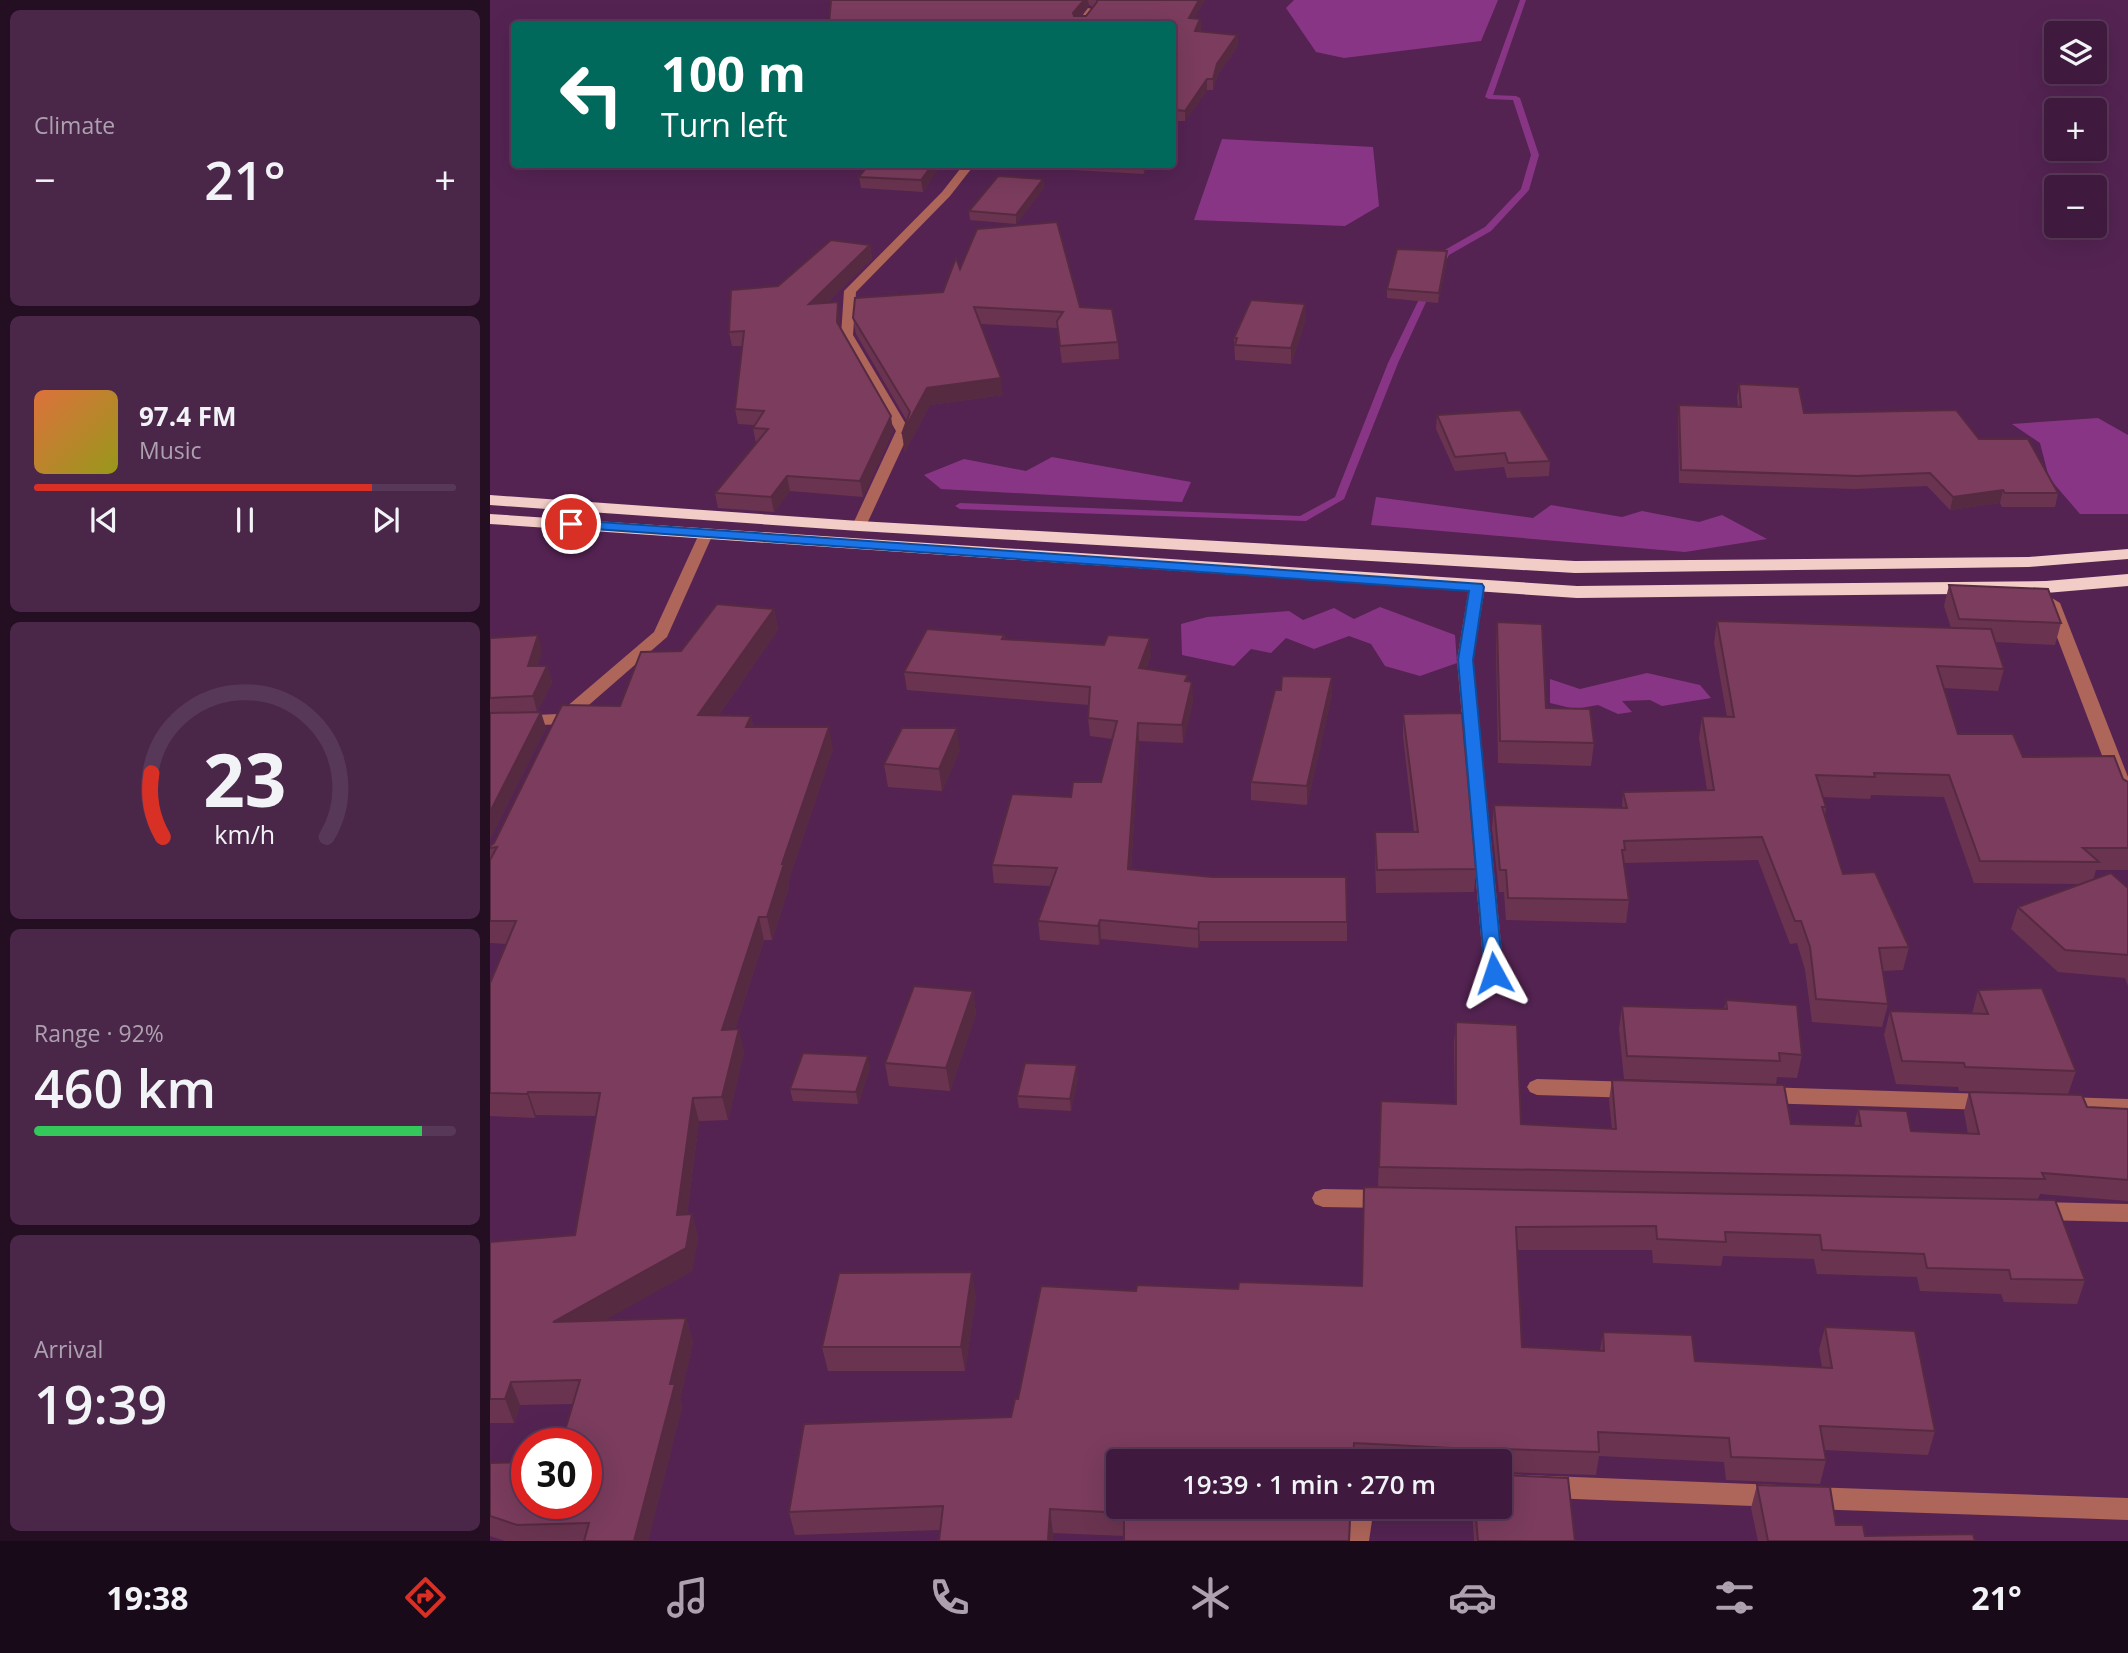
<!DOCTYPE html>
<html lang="en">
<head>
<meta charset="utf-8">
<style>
  :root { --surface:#3f1a3e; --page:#4a2749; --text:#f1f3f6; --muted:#ada1b0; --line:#583858; --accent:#d93025 }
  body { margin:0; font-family:"Open Sans",sans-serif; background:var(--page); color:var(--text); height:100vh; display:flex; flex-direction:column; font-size:26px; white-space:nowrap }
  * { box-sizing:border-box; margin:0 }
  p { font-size:23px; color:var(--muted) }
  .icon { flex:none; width:38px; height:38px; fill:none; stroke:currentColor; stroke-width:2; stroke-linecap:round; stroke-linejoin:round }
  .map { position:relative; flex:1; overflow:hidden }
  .sheet { display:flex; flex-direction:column; gap:10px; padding:10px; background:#230e22; width:490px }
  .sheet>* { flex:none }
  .banner { position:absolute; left:21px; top:21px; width:665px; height:147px; border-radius:7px; box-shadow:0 7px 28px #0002,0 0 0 2px var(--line); background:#00695c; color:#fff; overflow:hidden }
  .tools { position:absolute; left:1554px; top:21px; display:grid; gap:14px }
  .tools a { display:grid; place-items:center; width:63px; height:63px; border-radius:7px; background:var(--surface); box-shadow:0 7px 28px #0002,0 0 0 2px var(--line); font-size:35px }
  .speed { position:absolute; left:21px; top:1428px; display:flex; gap:14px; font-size:35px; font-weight:700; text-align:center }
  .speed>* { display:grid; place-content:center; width:91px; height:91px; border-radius:50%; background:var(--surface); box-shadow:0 7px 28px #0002,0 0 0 2px var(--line); line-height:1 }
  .speed .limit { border:10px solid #d22; background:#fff; color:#111 }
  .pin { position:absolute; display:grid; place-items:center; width:60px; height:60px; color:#fff; margin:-30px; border:4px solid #fff; border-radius:50%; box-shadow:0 2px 7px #0007 }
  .me { position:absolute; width:77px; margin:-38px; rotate:355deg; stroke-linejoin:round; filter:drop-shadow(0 0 5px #0008) }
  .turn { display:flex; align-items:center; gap:24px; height:147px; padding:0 35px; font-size:32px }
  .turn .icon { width:91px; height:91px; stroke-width:2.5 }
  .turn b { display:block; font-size:49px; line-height:60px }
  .big { font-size:52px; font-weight:600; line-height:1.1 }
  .sheet .card { flex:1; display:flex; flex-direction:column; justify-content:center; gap:10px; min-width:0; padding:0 24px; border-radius:10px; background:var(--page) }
  .sheet .dial { align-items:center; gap:0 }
  .dial svg { height:182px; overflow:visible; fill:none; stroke:var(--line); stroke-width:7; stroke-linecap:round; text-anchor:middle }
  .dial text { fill:var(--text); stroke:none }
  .song { display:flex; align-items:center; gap:21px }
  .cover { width:84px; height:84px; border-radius:10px; background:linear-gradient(135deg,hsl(20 70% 55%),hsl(60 70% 35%)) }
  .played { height:7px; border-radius:4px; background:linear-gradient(90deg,var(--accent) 80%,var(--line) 80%) }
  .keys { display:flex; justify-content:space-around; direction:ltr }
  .heat { display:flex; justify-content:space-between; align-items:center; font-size:38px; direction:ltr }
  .charge { height:10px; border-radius:5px; background:linear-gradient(90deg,#34c759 92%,var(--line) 0) }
  .trip { position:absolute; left:616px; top:1449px; width:406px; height:70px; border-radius:7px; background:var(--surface); box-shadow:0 7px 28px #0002,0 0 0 2px var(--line); font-weight:600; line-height:70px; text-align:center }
  .dock { display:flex; height:112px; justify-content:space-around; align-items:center; background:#190a19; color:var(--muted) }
  .dock .icon { width:49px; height:49px }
  .dock .current { color:var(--accent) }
  .dock b { font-size:32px; color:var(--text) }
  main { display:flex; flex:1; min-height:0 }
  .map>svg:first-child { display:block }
</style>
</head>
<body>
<main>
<section class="sheet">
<div class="card"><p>Climate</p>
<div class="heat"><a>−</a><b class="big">21°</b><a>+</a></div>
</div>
<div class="card">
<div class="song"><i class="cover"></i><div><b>97.4 FM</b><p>Music</p></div></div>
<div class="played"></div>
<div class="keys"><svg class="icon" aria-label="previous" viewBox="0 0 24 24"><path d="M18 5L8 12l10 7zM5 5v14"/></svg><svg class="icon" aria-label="pause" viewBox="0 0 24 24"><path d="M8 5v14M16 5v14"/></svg><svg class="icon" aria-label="next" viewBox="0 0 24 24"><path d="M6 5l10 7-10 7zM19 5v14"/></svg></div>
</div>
<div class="card dial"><svg viewBox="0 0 100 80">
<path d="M14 69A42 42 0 1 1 86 69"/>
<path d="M14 69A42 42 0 0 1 9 41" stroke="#d93025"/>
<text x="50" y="56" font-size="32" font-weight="700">23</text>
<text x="50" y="72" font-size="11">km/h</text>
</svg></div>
<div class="card"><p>Range · 92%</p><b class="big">460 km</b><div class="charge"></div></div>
<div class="card"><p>Arrival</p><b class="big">19:39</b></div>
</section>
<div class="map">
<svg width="1638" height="1541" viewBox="0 0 1638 1541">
  <rect width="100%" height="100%" fill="#542352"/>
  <path fill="#893586" d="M804,0H1008L991,41L854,58L826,52L796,8Z
    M732,139L883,147L889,206L855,226L704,220Z
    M1608,418L1638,435V514H1590L1559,478L1550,443L1522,424Z
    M562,457L701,482L692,502L451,489L434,475L474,459L536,471Z
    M886,497L1043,518L1061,505L1132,517L1152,511L1209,522L1232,515L1277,539L1195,552L881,525Z
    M890,607L965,635L967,663L930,676L895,666L881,644L859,636L824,649L796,638L781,653L761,649L744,666L692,655L691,624L717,617L799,611L813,620L844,608L864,619Z
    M1157,673L1210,685L1221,698L1172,706L1160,700L1132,701L1142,712L1128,714L1108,705L1085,709L1060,703V679L1090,689Z"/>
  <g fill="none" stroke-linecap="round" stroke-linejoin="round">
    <path fill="#893586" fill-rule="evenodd" d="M1030,0H1036L1003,95L1026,96L1030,98L1049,155L1039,190L1001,231L959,255L952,268H946L945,266L953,251L995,227L1031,189L1041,155L1023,100L999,99L995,97Z
      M938,286L942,289L908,363L854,499L816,521L470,509L465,506L470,503L810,516L845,497L898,363L934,289Z"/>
    <path fill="#ae655a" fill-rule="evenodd" d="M598,8L606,10L595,24H586Z
      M474,164H485L460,196L366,292L363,335L420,431L376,526L374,529H364L362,526L406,431L351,335L354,291L452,192Z
      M216,530L223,534L177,637L77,724L0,727V717L68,714L164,632L209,534Z
      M987,582L995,587L983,660L1014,973L1011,978H997L994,973L967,660L979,587Z
      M1562,598L1570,603L1638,777V806L1629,800L1554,603Z
      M1047,1079L1145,1082L1152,1085L1155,1090L1152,1095L1145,1098L1047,1095L1040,1092L1037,1087L1040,1082Z
      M1274,1087L1498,1094L1505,1096L1509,1102L1505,1108L1498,1110L1274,1103L1267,1100L1264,1095L1267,1090Z
      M1572,1097L1638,1099V1115L1565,1111L1561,1105L1565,1099Z
      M833,1189L896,1190L904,1193L907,1199L904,1205L896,1208L833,1207L825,1204L822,1198L825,1192Z
      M1547,1202L1638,1204V1222L1547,1220L1539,1217L1536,1211L1539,1205Z
      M1010,1474L1288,1485L1297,1488L1301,1496L1297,1504L1288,1507L1010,1496Z
      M1320,1487L1638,1498V1520L1320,1509L1311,1506L1307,1498L1311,1490Z
      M858,1507H884L879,1541H853Z"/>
    <path fill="#f2cdc7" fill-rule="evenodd" d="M0,495L369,521L1085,561L1539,557L1638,549V559L1539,567L1085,573L369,531L0,505Z
      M0,514L1087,586L1556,581L1638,574V586L1556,593L1087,598L0,524Z"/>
  </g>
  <path fill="#6a3450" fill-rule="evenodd" d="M341,0H715L704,18L710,19L711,28L710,32L747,35L748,46L728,74L723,90H717L695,121H688L682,24ZM599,5L603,7L596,16H590Z
    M379,164H450L446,172L433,192L371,188L369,177Z
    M548,164H660L654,174L548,168Z
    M553,179L554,188L526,224L480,220L479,211Z
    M380,245L382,259L337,303L350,316L349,327L403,431L373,497L300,491L284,512L228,508L225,493L266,443L263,428L264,425L248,424L245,409L252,346H242L239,332L288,286Z
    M957,251V261L948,303L897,298V289Z
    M470,269L590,307L628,342L629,359L572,363L567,328L491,324L513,395L440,405L415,452L412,434L417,421L366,334L363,318L453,292Z
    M816,319L801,364L745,360L744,338Z
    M1249,384L1314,413L1489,439L1568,493L1565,507H1512L1510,503L1460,510L1437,486L1365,489L1189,483L1188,417L1189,405L1248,407L1247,397Z
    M947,415L1060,461L1059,476L1017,478L1014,467L965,471L946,429Z
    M1459,585L1571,623L1565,645L1505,642L1514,669L1508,691L1454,688L1468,734L1533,757L1633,779L1638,782V870H1606L1603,880L1638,888V986L1635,978L1568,972L1521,929L1528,907L1592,884L1484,883L1454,797L1381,795L1380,799L1333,797L1336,807L1335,816L1353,874L1419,947L1413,970L1392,971L1398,1004L1392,1027L1322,1022L1315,970L1307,943L1300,944L1268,860L1134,863L1139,900L1136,923L1016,920L1014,892H1009L1002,828L1004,805L1132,808L1133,792L1217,790L1209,738L1212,716L1237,717L1224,643L1227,621L1461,628L1454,606Z
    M284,609L288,630L228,716H261L263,727L343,749L298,882L299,887L282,940H274L245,1029L254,1052L238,1120L209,1121L197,1215L202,1214L208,1238L202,1271L115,1320L196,1318L203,1342L190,1399L192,1407L158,1541H15L0,1536V1463L96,1503L83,1404L30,1405L24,1423H0V1242L85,1235L106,1116L46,1115L45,1118L0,1116V983L17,944L0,943V846L4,843L130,706L191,651Z
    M1007,622L1056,708L1104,743L1101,766L1008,763L1006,644Z
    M514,635L515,639L661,656L656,669L699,682L703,700L693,743L649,741L641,869L857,922V941H710L708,948L611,939L609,945L550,940L548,921L560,886L504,883L502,865L581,797L611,782L622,739L600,736L598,718L599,705L417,690L414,672Z
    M0,638L52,651L47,666H57L62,682L47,712L56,728L0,839Z
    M842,677V694L817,805L761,800V782L791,690Z
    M913,714L986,869L984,892L886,893L885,855V832H924L913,736Z
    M470,750L452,791L398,787L394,764Z
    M1488,990L1586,1071L1578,1094L1469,1091L1468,1087L1406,1084L1394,1035L1400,1011L1482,1014Z
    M483,991L486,1014L460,1091L399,1086L395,1063Z
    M1236,1000L1312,1055L1307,1078L1287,1077L1286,1084L1134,1079L1129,1029L1132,1006L1234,1009Z
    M966,1022L1031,1124L1122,1129L1119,1100L1122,1080L1301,1124L1364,1126L1368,1109L1421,1131L1478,1134L1474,1112L1479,1092L1597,1107L1638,1109V1201L1550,1194L1548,1199L1595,1280L1587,1304L1514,1302L1511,1294L1430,1291L1427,1277L1327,1274L1324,1259L1233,1256L1231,1266L1163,1263L1162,1250H1027L1032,1347L1110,1351L1113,1332L1205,1361L1332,1367L1329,1350L1335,1327L1445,1431L1438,1455L1334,1450L1336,1460L1330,1484L1236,1480L1234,1462L1109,1456L1106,1475L1010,1472V1461H628V1507H855L854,1518L634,1536L563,1533L450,1530L305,1535L299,1512L521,1417L528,1399L646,1291L748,1289L872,1286L888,1187L891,1101L965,1104L964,1043Z
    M380,1068L368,1104L303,1101L300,1089Z
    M588,1077L581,1111L529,1108L527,1096Z
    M486,1296L475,1371H338L332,1347Z
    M1267,1485L1346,1525L1375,1536L1485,1541H1268L1261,1508Z
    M982,1507H1010L1085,1541H984Z"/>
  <path fill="#562a41" d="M594,0H598L599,5L584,22L583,13Z
    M709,0H715L699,28V18Z
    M710,19L711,28L706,41L705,31Z
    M747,35L748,46L728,74L723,90V79L727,64Z
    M717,79V90L695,121V111Z
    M687,110L688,121L682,129V117Z
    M443,164H450L446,172L433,192L431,180Z
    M653,164H660L654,174Z
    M553,179L554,188L526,224V215Z
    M380,245L382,259L322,318L319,304Z
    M957,251V261L948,303L949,293Z
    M348,302L350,316L349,336L347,322Z
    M815,304L816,319L801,364V348Z
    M511,378L513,395L440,405L415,452L412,434L437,388Z
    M401,416L403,431L373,497L370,481Z
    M297,476L300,491L284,512L281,497Z
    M1513,490L1510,503L1460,510L1463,497Z
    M284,609L288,630L213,737L208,715Z
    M48,635L52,651L43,682L38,666Z
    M660,638L661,656L650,686L649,668Z
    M57,666L62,682L47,712L43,696Z
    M842,677V694L817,805V786Z
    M702,682L703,700L693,743L692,725Z
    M51,712L56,728L0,839V812Z
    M261,716L265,738L256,727Z
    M648,723L649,741L640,887L638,869Z
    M339,727L343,749L298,882L299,887L282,940L277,917L292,864Z
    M467,728L470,750L452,791L449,769Z
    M269,917L274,940L237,1053L232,1030Z
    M610,920L611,939L609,945L608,926Z
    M709,922L710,941L708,948V929Z
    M483,991L486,1014L460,1091L456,1068Z
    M249,1029L254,1052L238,1120L232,1097Z
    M378,1056L380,1068L368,1104L366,1092Z
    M587,1065L588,1077L581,1111L580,1099Z
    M38,1092L46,1115L45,1118L37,1094Z
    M203,1098L209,1121L194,1238L187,1215Z
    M202,1214L208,1238L202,1271L72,1345L63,1322Z
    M482,1272L486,1296L475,1371L471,1347Z
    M196,1318L203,1342L190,1399L192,1407L158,1541H144Z
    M21,1382L30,1405L24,1423L15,1399Z
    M852,1507H855L850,1541L851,1517Z
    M560,1509L563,1533V1541H558Z"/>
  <path fill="#7b3c5d" stroke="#562a41" stroke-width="2" d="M341,0H594L583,13L584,16H596L607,2V0H709L699,18L710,19L705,31L747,35L727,64L723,79H717L695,111L687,110L682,117V24H339Z
    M379,164H443L431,180L369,177Z
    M508,176L553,179L526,215L479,211Z
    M567,222L590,307L622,309L628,342L570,346L567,321L573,312L484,307L511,378L437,388L412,434L420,412L363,318L365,298L453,292L466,258L470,269L487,229Z
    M341,240L380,245L319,304L348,302L347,322L401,416L370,481L297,476L281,497L225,493L278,429L263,428L274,411L245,409L254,331L239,332L241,290L288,286Z
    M907,249L957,251L949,293L897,289Z
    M761,300L815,304L801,348L745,345L747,338H744Z
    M1249,384L1309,387L1314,413L1466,410L1489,439H1538L1568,493H1515L1513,490L1463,497L1440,473L1367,476L1191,470L1189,405L1251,407Z
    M1030,410L1060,461L1018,463L1015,453L965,457L947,415Z
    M1459,585L1558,589L1571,623L1469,619Z
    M227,604L284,609L208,715L261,716L256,727H339L292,864H294L277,917H269L232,1030L249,1029L232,1097L203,1098L187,1215L202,1214L196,1248L63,1322L196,1318L180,1384H185L144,1541H94L99,1523L27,1525L0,1516V1463L37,1462V1503H96V1444H71L90,1380L21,1382L15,1399H0V1242L85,1235L110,1093L38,1092L37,1094L0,1093V983L26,921H0V860L7,847L0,848V846L4,843L72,705L130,706L151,652L191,651Z
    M1227,621L1501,629L1514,669L1447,666L1468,734H1523L1533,757L1624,756L1633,779L1638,782V848H1593L1609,862L1490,861L1459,775L1384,773L1385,777L1326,775L1336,807H1332L1353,874L1385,872L1419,947L1389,948L1398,1004L1326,999L1320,947L1311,921H1305L1272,837L1134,841L1135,850H1132L1139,900L1018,898L1016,870H1010L1004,805L1137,808L1133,792L1224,790L1212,716L1244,717Z
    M1007,622L1052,624L1056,708L1100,709L1104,743L1010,741Z
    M437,629L514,635L512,639L614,645L618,635L660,638L649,668L698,675L695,681L702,682L692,725L648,723L638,869L723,877H856L857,922H709L708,929L610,920L608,926L548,921L567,868L502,865L522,794L581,797L583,782H611L627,721L598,718L600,687L414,672Z
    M48,635L38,666H57L43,696L0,698V638Z
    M792,676L842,677L817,786L761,782L785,690H791Z
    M51,712L0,812V713Z
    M972,713L986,869L887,870L885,832H928L913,714Z
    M412,728H467L449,769L394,764Z
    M1621,873L1638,888V955L1575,950L1528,907Z
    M424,986L483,991L456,1068L395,1063Z
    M1552,988L1586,1071L1475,1067L1474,1063L1412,1061L1400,1011L1498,1014L1488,990Z
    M1236,1000L1307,1005L1312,1055L1289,1053L1290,1061L1137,1056L1132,1006L1237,1009Z
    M966,1022L1027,1025L1031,1124L1126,1129L1122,1080L1294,1085L1301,1124L1371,1126L1368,1109L1417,1111L1421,1131L1489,1134L1479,1092L1592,1095L1597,1107L1638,1109V1180L1552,1173L1555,1179L889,1167L891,1101L966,1104Z
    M313,1053L378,1056L366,1092L300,1089Z
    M535,1063L587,1065L580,1099L527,1096Z
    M874,1187L1565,1200L1595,1280L1521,1279L1519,1270L1437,1268L1434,1254L1332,1250L1330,1235L1235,1232L1236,1242L1167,1239L1166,1226L1026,1227L1032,1347L1114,1351L1113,1332L1202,1335L1205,1361L1342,1368L1335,1327L1425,1331L1445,1431L1330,1426L1336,1460L1241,1457L1239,1438L1108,1432L1109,1452L1010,1449V1469V1461H982L981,1449L864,1443L863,1461H628V1507H852L851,1517L860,1520L859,1541H634V1513L560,1509L558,1541H449L453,1506L299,1512L314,1424L521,1417L525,1399H528L551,1286L646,1291L647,1285L748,1289L749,1282L872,1286Z
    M482,1272L471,1347H332L349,1273Z
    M1010,1473L1012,1475L1078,1478L1085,1541H988L985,1507H1010Z
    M1267,1485L1340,1487L1346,1525H1373L1375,1536L1483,1534L1485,1541H1278Z"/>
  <path fill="#1a73e8" stroke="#114b97" stroke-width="2" d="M81,520L992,584L994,587L983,660L1013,973L1010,977H997L995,973L968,660L979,591L76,527V521Z"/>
</svg>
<div class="tools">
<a><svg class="icon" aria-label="layers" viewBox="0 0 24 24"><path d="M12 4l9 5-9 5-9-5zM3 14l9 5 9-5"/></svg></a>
<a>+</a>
<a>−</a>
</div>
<div class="speed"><div class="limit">30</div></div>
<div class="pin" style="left:81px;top:524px;background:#d93025"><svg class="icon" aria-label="arrive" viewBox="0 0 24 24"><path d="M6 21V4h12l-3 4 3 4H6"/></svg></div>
<svg class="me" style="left:1004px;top:973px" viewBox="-20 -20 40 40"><path d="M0-17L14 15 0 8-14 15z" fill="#1a73e8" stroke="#fff" stroke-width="4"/></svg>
<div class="trip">19:39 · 1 min · 270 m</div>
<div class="banner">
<div class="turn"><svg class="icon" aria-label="left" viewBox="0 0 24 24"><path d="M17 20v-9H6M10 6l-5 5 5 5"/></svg><div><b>100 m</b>Turn left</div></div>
</div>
</div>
</main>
<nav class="dock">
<b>19:38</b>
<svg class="icon current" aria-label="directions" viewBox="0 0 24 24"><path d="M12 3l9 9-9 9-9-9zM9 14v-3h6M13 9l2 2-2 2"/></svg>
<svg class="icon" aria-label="music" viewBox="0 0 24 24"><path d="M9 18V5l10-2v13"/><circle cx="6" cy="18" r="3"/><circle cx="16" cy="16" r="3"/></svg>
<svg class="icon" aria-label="phone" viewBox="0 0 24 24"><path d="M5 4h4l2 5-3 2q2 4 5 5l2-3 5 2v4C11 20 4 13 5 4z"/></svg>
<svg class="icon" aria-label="climate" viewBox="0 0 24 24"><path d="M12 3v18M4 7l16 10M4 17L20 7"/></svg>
<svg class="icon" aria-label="car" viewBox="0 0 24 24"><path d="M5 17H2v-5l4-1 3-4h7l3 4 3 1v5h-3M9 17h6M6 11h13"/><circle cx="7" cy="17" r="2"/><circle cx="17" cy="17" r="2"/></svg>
<svg class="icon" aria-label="filters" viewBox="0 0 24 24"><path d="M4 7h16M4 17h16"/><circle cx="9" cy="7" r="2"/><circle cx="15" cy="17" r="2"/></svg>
<b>21°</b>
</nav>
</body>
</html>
